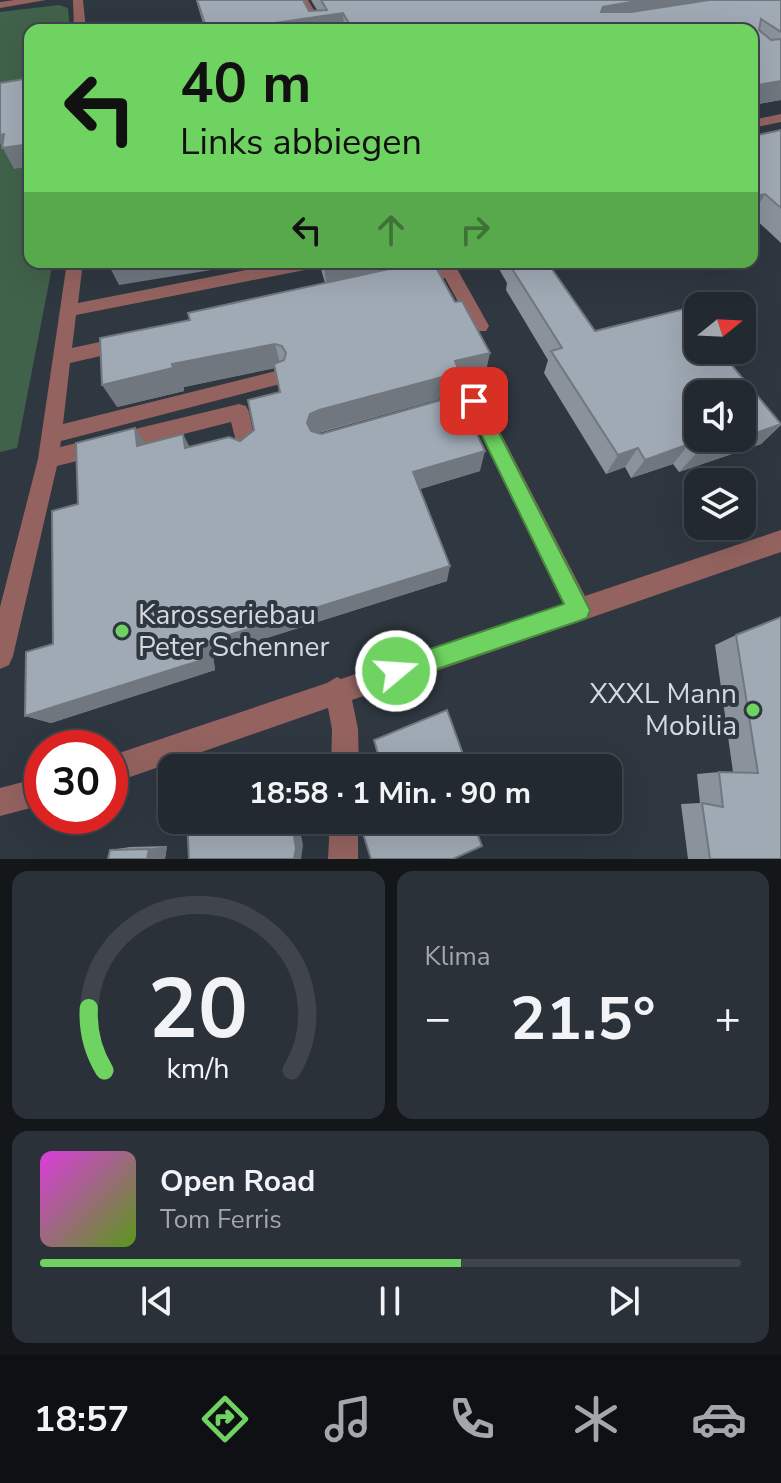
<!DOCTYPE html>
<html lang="de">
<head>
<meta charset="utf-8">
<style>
  :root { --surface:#232930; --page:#2b3138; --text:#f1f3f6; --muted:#a3a6ab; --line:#40454c; --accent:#6ed360 }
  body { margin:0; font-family:"Nunito Sans",sans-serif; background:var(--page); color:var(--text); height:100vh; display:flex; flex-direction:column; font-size:30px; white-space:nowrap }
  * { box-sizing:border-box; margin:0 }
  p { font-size:26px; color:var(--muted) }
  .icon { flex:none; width:44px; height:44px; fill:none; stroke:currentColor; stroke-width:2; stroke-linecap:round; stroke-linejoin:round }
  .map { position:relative; height:859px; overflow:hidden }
  .drawer { display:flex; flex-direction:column; gap:12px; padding:12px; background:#13171a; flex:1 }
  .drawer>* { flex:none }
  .hud { position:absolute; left:24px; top:24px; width:734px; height:244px; border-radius:16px; box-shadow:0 8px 32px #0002,0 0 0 2px var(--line); background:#6ed360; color:#111; overflow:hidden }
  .needle { width:52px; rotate:72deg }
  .fabs { position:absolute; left:684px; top:292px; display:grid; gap:16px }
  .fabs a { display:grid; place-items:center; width:72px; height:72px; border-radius:16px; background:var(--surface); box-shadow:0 8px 32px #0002,0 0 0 2px var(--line); font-size:40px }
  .speed { position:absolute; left:24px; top:730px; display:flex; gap:16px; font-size:40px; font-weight:700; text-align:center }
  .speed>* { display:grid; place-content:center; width:104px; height:104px; border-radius:50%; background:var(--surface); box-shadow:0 8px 32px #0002,0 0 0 2px var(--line); line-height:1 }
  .speed .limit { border:12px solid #d22; background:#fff; color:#111 }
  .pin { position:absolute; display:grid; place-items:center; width:68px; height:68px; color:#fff; margin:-34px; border-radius:16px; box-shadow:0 4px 12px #0006 }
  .me { position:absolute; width:88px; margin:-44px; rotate:72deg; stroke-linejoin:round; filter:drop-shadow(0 0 6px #0008) }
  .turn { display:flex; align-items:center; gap:28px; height:168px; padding:0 24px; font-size:36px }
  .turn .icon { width:104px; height:104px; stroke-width:2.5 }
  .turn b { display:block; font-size:56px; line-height:68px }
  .lanes { display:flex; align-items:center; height:76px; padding:0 24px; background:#0003; justify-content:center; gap:40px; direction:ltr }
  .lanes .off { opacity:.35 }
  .big { font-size:60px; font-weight:700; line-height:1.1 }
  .drawer .card { flex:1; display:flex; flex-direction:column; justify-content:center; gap:12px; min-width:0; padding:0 28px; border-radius:16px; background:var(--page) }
  .drawer .dial { align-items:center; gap:0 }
  .dial svg { height:208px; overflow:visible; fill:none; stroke:var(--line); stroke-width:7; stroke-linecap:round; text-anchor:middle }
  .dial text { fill:var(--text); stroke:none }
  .song { display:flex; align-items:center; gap:24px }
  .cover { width:96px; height:96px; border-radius:12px; background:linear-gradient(135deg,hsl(300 70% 55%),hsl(90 70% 35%)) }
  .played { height:8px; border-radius:4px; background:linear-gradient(90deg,var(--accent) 60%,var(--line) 60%) }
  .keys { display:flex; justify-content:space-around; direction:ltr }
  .heat { display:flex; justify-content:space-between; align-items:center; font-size:44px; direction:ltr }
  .drawer .tiles { flex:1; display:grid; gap:12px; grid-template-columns:1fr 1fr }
  .card:last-child { grid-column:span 2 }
  .trip { position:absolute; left:158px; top:754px; width:464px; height:80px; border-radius:16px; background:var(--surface); box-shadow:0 8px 32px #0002,0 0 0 2px var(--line); font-weight:700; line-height:80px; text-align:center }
  .tabs { display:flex; height:128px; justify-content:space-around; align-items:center; background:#0e1013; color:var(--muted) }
  .tabs .icon { width:56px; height:56px }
  .tabs .current { color:var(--accent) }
  .tabs b { font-size:36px; color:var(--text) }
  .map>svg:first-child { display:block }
</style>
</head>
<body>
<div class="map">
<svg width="781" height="859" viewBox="0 0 781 859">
  <rect width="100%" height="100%" fill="#2f3740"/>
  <path fill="#41624a" d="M59,5L68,8L70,30H30V262H53L17,448L0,452V12Z"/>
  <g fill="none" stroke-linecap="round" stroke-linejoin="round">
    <path fill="#946360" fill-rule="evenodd" d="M15,0H46L0,8V2Z
      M73,0H83L86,30H74Z
      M298,0H308L326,30H314Z
      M781,114V122L752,128V120Z
      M67,262H83L78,303L286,262H323L315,268L76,315L72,348L127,336L136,343L127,350L70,363L63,424L280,370L287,372L289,377L287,382L280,384L61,441L60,447L239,404L246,406L249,412L257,450L254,456L247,459L240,456L231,422L57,466L13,656L9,665L0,669V607L38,459Z
      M450,265L456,267L489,326L486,331H474L445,278L412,285L404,279L406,275Z
      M474,393L481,395L585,596L781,530V552L352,700L358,729L359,768H331L332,729L328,708L110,784V756L327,683L337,677L341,679L563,604L469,410L437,420L430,418L427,412L430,406Z
      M42,777V805L0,816V788Z
      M330,820H358V859H328Z"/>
  </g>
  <path fill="#8a929c" d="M196,0H303L309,11L317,10L311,0H781V100L752,105V30H205Z
    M781,130V243L752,216L758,135Z
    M319,262H443V264L435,265L485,376L457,383L456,394L447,397L319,433L480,471L420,489L447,581L213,655L215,670L51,723L25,716L53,644L78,504L145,444L190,447L240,441L254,430L280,392L274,368L184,387V391L117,407L190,320L325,283Z
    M495,262H547L595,331L781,425L761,444L679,472L673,464L631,478L625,467L606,474L544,373L548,360L506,290L507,283Z
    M736,635L781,859H688L681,804L700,803L697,774L719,772H733L715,645Z
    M167,846L165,859H108L110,850L130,847Z"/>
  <path fill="#70777f" d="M642,0H751L597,27L603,7Z
    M343,13L344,30H227Z
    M781,81V100L752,105V86Z
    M4,134L30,144V166L14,169L0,143V135Z
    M765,194L752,216V197Z
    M107,262H260L119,285Z
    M341,262H443V264L327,289L324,266Z
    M275,344L281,367L184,387V391L117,407L102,385L172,364Z
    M490,353L485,376L457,383L456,394L447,397L323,431L314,436L307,423L310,414L319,410L455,361Z
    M781,424L761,444L679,472L696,454Z
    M135,428L149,449L137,446Z
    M183,434L194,455L185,448Z
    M689,444L673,464L631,478L645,460Z
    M638,448L625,467L606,474L618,455Z
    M485,451L480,471L411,492L413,472Z
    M450,566L447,581L213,655L215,670L51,723L25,716L200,644Z
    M281,762L288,765L289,768H282Z
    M291,820H298L303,845L301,859H294Z
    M167,846L165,859H147L149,849Z"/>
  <path fill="#a0aab5" stroke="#70777f" stroke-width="2" d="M197,0H303L309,11L327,10L321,0H642L603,7L601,12H631L709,0H781V32L761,19L759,30L771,40L781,39V81L752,86V30H353L343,13L227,30H207Z
    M30,78V144L2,148L4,134L0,135V83Z
    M752,129L758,135L781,130V208L765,194L752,197Z
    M323,262H341L324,266Z
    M421,262H433L455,302L462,301L490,353L455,361L459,371L450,375L319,410L310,414L307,423L311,431L321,434L459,395L485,451L413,472L450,566L200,644L202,660L25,716L26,652L53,644L52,511L78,504L76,443L135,428L137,446L183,434L185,448L229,437L240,441L254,430L248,400L280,392L274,364L284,360L286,353L282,346L275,344L172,364L173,368L102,385L100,338L190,320L188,313Z
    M514,262H547L595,331L684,309L698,325V350H719L781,424L742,438V394H698V438H741L696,454L689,444L645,460L638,448L618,455L551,351L562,348L511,267L517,266Z
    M781,617V859H710L702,803L723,807L719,772L758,773L736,635Z
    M447,710L468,768H382L374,740Z
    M281,762L282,768H264Z
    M187,820H291L296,848L294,859H189Z
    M384,820H472L482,846L453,859H371L362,830Z
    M149,849L147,859H108L110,850Z"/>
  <path fill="#6ed360" stroke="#48893e" stroke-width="2" d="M474,394L480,396L590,610L587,618L579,621L396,683L388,679L385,671L388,663L564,604L465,401Z"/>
  <g fill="#6ed360" stroke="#2f3740" stroke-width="3">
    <circle cx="122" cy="631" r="8"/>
    <circle cx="753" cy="710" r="8"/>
  </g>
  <g text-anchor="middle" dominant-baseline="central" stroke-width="8" stroke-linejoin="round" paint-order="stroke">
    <g font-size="28" fill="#d4d9df" stroke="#2f3740" text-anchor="start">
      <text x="138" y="615">Karosseriebau<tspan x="138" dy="32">Peter Schenner</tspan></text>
      <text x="737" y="694" text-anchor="end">XXXL Mann<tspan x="737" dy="32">Mobilia</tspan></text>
    </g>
  </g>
</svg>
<div class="fabs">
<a><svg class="needle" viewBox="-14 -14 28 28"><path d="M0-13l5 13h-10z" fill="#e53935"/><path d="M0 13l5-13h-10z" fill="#a3a6ab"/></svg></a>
<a><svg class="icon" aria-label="sound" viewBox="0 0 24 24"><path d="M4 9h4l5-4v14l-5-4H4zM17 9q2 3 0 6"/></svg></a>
<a><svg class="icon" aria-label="layers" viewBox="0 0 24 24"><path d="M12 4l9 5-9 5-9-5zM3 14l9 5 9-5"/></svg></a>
</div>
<div class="speed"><div class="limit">30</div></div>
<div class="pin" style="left:474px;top:401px;background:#d93025"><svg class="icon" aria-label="arrive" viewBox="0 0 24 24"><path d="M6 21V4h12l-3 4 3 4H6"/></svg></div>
<svg class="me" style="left:396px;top:671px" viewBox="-20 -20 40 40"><circle r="17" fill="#6ed360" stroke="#fff" stroke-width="3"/><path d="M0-11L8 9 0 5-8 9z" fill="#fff"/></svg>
<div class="trip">18:58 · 1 Min. · 90 m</div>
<div class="hud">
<div class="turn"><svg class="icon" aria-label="left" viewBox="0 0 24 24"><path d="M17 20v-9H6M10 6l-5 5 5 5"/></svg><div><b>40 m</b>Links abbiegen</div></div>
<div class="lanes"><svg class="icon" aria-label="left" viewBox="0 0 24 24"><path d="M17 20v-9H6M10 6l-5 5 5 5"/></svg><svg class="icon off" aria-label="ahead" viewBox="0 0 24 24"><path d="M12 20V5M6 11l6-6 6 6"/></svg><svg class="icon off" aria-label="right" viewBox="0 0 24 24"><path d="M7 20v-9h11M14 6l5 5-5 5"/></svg></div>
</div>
</div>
<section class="drawer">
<div class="tiles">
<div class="card dial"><svg viewBox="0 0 100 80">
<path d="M14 69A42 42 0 1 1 86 69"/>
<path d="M14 69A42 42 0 0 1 8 45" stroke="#6ed360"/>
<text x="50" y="56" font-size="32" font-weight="700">20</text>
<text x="50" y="72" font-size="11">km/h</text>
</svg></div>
<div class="card"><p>Klima</p>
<div class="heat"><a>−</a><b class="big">21.5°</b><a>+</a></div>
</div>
<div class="card">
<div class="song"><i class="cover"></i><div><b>Open Road</b><p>Tom Ferris</p></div></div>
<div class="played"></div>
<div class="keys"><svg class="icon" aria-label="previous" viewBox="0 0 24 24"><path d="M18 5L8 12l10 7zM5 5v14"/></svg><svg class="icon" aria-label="pause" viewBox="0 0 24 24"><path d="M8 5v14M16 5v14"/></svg><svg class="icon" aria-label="next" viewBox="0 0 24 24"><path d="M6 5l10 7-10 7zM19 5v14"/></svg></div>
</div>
</div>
</section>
<nav class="tabs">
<b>18:57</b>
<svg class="icon current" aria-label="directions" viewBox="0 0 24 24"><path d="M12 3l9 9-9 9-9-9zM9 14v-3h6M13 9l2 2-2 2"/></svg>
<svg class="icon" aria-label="music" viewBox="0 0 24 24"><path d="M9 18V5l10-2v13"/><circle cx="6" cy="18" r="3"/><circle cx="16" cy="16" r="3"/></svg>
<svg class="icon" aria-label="phone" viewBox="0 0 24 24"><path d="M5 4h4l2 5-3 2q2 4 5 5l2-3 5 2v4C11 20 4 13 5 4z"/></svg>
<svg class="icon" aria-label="climate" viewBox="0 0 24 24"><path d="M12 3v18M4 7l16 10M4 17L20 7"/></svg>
<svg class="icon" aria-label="car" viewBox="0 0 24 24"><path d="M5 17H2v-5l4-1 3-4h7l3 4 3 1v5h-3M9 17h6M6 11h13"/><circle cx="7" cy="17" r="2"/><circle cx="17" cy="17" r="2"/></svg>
</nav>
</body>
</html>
